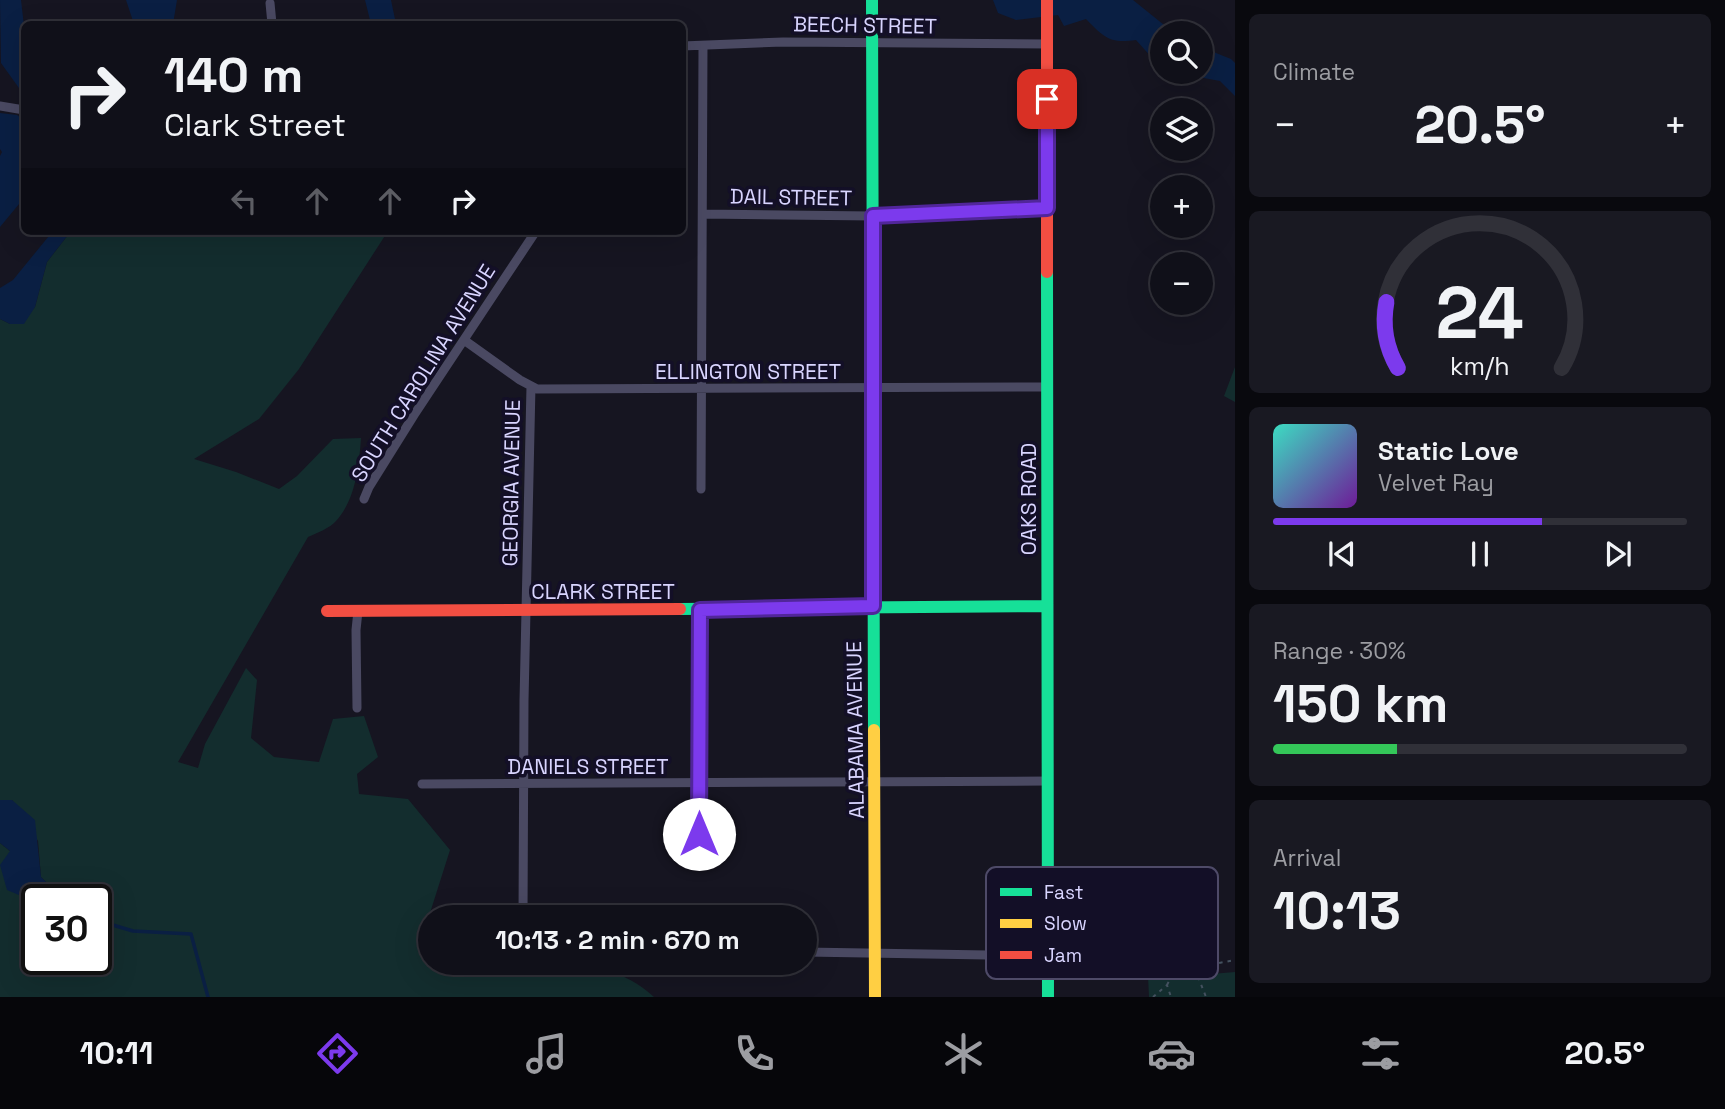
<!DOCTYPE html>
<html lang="en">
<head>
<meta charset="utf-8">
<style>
  :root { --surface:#101019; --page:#191922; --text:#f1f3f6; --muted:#9c9da2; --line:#303038; --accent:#7c3aed }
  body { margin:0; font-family:"Space Grotesk",sans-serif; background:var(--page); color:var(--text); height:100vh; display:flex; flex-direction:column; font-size:26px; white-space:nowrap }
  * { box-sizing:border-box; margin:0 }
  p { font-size:23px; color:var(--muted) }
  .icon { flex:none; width:38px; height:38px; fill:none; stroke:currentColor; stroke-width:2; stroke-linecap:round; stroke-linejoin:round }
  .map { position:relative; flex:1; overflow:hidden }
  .panel { display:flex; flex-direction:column; gap:14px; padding:14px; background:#09090e; width:490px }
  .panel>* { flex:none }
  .guide { position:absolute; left:21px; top:21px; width:665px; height:214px; border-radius:10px; box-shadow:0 7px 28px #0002,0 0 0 2px var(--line); background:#101019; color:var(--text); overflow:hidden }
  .tools { position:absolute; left:1150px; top:21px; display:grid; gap:14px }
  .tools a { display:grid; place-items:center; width:63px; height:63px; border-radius:50%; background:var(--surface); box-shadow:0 7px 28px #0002,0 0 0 2px var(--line); font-size:35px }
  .speed { position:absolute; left:21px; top:884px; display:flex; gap:14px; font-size:35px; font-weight:700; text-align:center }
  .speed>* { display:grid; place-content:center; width:91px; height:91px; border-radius:50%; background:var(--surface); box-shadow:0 7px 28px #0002,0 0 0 2px var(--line); line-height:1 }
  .speed .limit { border:4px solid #111; border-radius:10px; background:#fff; color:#111 }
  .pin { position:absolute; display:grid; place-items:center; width:60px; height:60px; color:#fff; margin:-30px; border-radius:14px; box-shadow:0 4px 10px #0006 }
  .me { position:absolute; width:77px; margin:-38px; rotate:0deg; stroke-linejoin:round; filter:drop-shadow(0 0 5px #0008) }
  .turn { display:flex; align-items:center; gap:24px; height:147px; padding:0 28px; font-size:32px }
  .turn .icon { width:91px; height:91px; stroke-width:2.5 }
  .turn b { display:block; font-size:49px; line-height:60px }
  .lanes { display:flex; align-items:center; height:66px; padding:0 28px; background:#0003; justify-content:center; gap:35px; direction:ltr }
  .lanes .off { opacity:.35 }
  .big { font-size:52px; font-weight:700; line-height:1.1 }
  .panel .card { flex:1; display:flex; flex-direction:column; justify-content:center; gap:10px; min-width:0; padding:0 24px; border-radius:10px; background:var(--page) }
  .panel .dial { align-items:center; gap:0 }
  .dial svg { height:182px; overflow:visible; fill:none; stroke:var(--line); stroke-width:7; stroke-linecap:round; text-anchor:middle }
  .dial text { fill:var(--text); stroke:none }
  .song { display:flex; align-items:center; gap:21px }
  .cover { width:84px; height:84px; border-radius:10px; background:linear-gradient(135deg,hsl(170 70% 55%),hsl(280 70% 35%)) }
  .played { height:7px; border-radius:4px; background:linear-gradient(90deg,var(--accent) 65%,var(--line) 65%) }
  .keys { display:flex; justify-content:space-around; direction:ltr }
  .heat { display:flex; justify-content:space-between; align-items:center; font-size:38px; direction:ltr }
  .charge { height:10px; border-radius:5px; background:linear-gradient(90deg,#34c759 30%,var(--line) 0) }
  .trip { position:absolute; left:418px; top:905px; width:399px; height:70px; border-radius:35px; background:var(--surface); box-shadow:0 7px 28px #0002,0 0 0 2px var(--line); font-weight:700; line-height:70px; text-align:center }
  .dock { display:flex; height:112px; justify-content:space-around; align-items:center; background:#06060a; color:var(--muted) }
  .dock .icon { width:49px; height:49px }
  .dock .active { color:var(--accent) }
  .dock b { font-size:32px; color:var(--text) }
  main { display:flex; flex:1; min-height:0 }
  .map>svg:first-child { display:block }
</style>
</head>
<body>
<main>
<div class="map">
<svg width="1235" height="997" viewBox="0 0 1235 997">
  <rect width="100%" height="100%" fill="#161521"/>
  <path fill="#132d2e" d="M71,231H388L299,369L259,419L194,459L236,472L279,489L297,476L333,439L361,438C359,465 356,499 336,521C330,528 317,533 308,537L178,762L198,768L205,744L246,668L257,680L251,738L274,757L319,762L333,719L364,716L378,757L357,774L359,794L408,799L450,850L423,935L430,949V962L438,963L442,969L469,963L521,962C531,966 539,964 549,964C588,967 624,968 654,997H0V843L10,851L24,910L37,915V959H96V900L63,899L41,877L38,841L12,800H0V319L10,324L35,307L47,262Z
    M1235,367V402L1224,396Z
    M1167,971L1211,974L1235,972V997H1149L1148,976Z"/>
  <path fill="#0a1f43" d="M0,0H21L24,26V95L1,63Z
    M126,0H177L173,24H134Z
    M365,0H391L396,24H371Z
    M993,0H1133L1174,33H1162V69L1136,40C1109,44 1104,37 1086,19L1064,26L1058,15L1016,20L998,13Z
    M1201,47L1231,59L1235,63V96L1220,81L1171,72H1200Z
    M0,113L17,115L24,120V198L0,227V156L2,152L0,149Z
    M53,231H71L47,262L35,307L24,324H10L0,319V288L13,280Z
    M0,800H12L35,820L41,877L63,899L37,900V915L24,910L19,895L7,890L0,865L10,851L0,843Z"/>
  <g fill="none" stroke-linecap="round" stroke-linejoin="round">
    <path stroke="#0a1f43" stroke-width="3.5" d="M96,920L133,931L191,934L208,997"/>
    <path stroke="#44515f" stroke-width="2" stroke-dasharray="3.5 5" stroke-linecap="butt" d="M1195,969L1206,997
      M1167,985L1170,979L1182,970L1235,960
      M1153,997L1167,985L1171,997"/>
    <path stroke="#4a4962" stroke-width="9" d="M270,3L272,24
      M682,46L783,42L1047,44
      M0,106L24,110
      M703,214L873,216L1047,208
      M464,340L520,380L537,389L1047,387
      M701,489L703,46
      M364,499L369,487L414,415L536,231
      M357,708L356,630L358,611
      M422,784L1048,781
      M699,859L700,610
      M523,917L524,701L531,386
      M805,952L1048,956"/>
    <path stroke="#16e098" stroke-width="12" d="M872,0L874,730
      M1047,272L1048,997
      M680,609L1047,606"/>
    <path stroke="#ffcf43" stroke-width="12" d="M874,730L875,997"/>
    <path stroke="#f24e42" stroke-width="12" d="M1047,0V272
      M327,611L680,609"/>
  </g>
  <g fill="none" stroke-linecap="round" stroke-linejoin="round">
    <g stroke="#51269a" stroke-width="18">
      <path id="route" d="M699,834L700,610L873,606V216L1047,208V99"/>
    </g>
    <use href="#route" stroke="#7c3aed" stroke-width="12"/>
  </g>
  <g text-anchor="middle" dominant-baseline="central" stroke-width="7" stroke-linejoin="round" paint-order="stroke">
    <g font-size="21" fill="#d9d5ff" stroke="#130f27">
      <text transform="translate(865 25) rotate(1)">BEECH STREET</text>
      <text transform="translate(791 197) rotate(1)">DAIL STREET</text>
      <text x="748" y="371">ELLINGTON STREET</text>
      <text transform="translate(423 373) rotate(-58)">SOUTH CAROLINA AVENUE</text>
      <text transform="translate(511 483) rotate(-89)">GEORGIA AVENUE</text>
      <text transform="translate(1028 499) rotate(-90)">OAKS ROAD</text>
      <text x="603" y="591">CLARK STREET</text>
      <text transform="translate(855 730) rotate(-91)">ALABAMA AVENUE</text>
      <text x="588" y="766">DANIELS STREET</text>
    </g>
  </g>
  <rect x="986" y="867" width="232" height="112" rx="10" fill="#130f27" stroke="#4e4a68" stroke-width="2"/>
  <rect x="1000" y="888" width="32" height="8" fill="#16e098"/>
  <rect x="1000" y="919" width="32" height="9" fill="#ffcf43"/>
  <rect x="1000" y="951" width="32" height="8" fill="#f24e42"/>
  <g font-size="19" fill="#d9d5ff">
    <text x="1044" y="899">Fast</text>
    <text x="1044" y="930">Slow</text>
    <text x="1044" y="962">Jam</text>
  </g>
</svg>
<div class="tools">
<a><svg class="icon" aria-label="search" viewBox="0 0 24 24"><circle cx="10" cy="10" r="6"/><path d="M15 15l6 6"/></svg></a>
<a><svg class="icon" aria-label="layers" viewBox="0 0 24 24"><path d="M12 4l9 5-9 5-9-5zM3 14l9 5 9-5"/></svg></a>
<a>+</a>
<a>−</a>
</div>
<div class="speed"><div class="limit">30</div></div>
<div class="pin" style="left:1047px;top:99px;background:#d93025"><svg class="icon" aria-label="arrive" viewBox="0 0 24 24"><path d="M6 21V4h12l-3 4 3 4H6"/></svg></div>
<svg class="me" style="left:699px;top:834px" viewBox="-20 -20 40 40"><circle r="19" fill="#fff"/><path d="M0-13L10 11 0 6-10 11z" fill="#7c3aed"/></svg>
<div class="trip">10:13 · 2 min · 670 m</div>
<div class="guide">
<div class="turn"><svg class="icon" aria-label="right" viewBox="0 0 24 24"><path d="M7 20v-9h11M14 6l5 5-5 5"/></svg><div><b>140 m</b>Clark Street</div></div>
<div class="lanes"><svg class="icon off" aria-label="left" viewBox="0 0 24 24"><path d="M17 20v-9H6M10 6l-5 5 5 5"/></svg><svg class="icon off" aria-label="ahead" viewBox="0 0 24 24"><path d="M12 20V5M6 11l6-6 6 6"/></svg><svg class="icon off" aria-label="ahead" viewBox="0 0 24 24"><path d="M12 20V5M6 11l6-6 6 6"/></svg><svg class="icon" aria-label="right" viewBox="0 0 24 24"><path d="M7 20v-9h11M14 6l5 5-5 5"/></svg></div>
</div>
</div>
<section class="panel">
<div class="card"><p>Climate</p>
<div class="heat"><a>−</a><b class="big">20.5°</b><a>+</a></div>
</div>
<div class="card dial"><svg viewBox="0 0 100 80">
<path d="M14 69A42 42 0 1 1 86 69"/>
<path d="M14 69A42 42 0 0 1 9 40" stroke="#7c3aed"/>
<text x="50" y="56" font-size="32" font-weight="700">24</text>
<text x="50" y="72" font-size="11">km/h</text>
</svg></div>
<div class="card">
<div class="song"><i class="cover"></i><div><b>Static Love</b><p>Velvet Ray</p></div></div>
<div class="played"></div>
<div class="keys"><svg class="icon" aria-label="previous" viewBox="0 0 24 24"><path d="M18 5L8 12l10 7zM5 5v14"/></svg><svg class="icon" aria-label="pause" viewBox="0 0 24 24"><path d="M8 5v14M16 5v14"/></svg><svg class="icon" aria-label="next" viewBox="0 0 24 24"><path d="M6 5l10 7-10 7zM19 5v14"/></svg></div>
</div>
<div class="card"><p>Range · 30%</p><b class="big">150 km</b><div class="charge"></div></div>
<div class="card"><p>Arrival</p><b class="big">10:13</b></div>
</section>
</main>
<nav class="dock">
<b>10:11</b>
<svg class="icon active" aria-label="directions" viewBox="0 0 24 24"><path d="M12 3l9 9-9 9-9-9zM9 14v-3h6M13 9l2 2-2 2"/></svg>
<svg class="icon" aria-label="music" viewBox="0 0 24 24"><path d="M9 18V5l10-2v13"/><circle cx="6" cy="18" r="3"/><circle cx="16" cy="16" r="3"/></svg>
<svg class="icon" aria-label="phone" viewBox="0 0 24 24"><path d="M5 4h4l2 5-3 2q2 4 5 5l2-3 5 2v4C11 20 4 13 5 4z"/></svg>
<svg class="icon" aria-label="climate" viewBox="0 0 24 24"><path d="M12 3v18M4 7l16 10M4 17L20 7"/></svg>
<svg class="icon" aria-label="car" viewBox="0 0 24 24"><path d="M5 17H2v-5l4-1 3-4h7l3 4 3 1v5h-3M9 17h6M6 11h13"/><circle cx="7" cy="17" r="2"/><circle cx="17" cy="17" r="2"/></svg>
<svg class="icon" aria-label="filters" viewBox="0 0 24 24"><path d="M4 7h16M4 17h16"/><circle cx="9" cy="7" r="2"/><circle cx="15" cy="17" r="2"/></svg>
<b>20.5°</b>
</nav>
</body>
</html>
